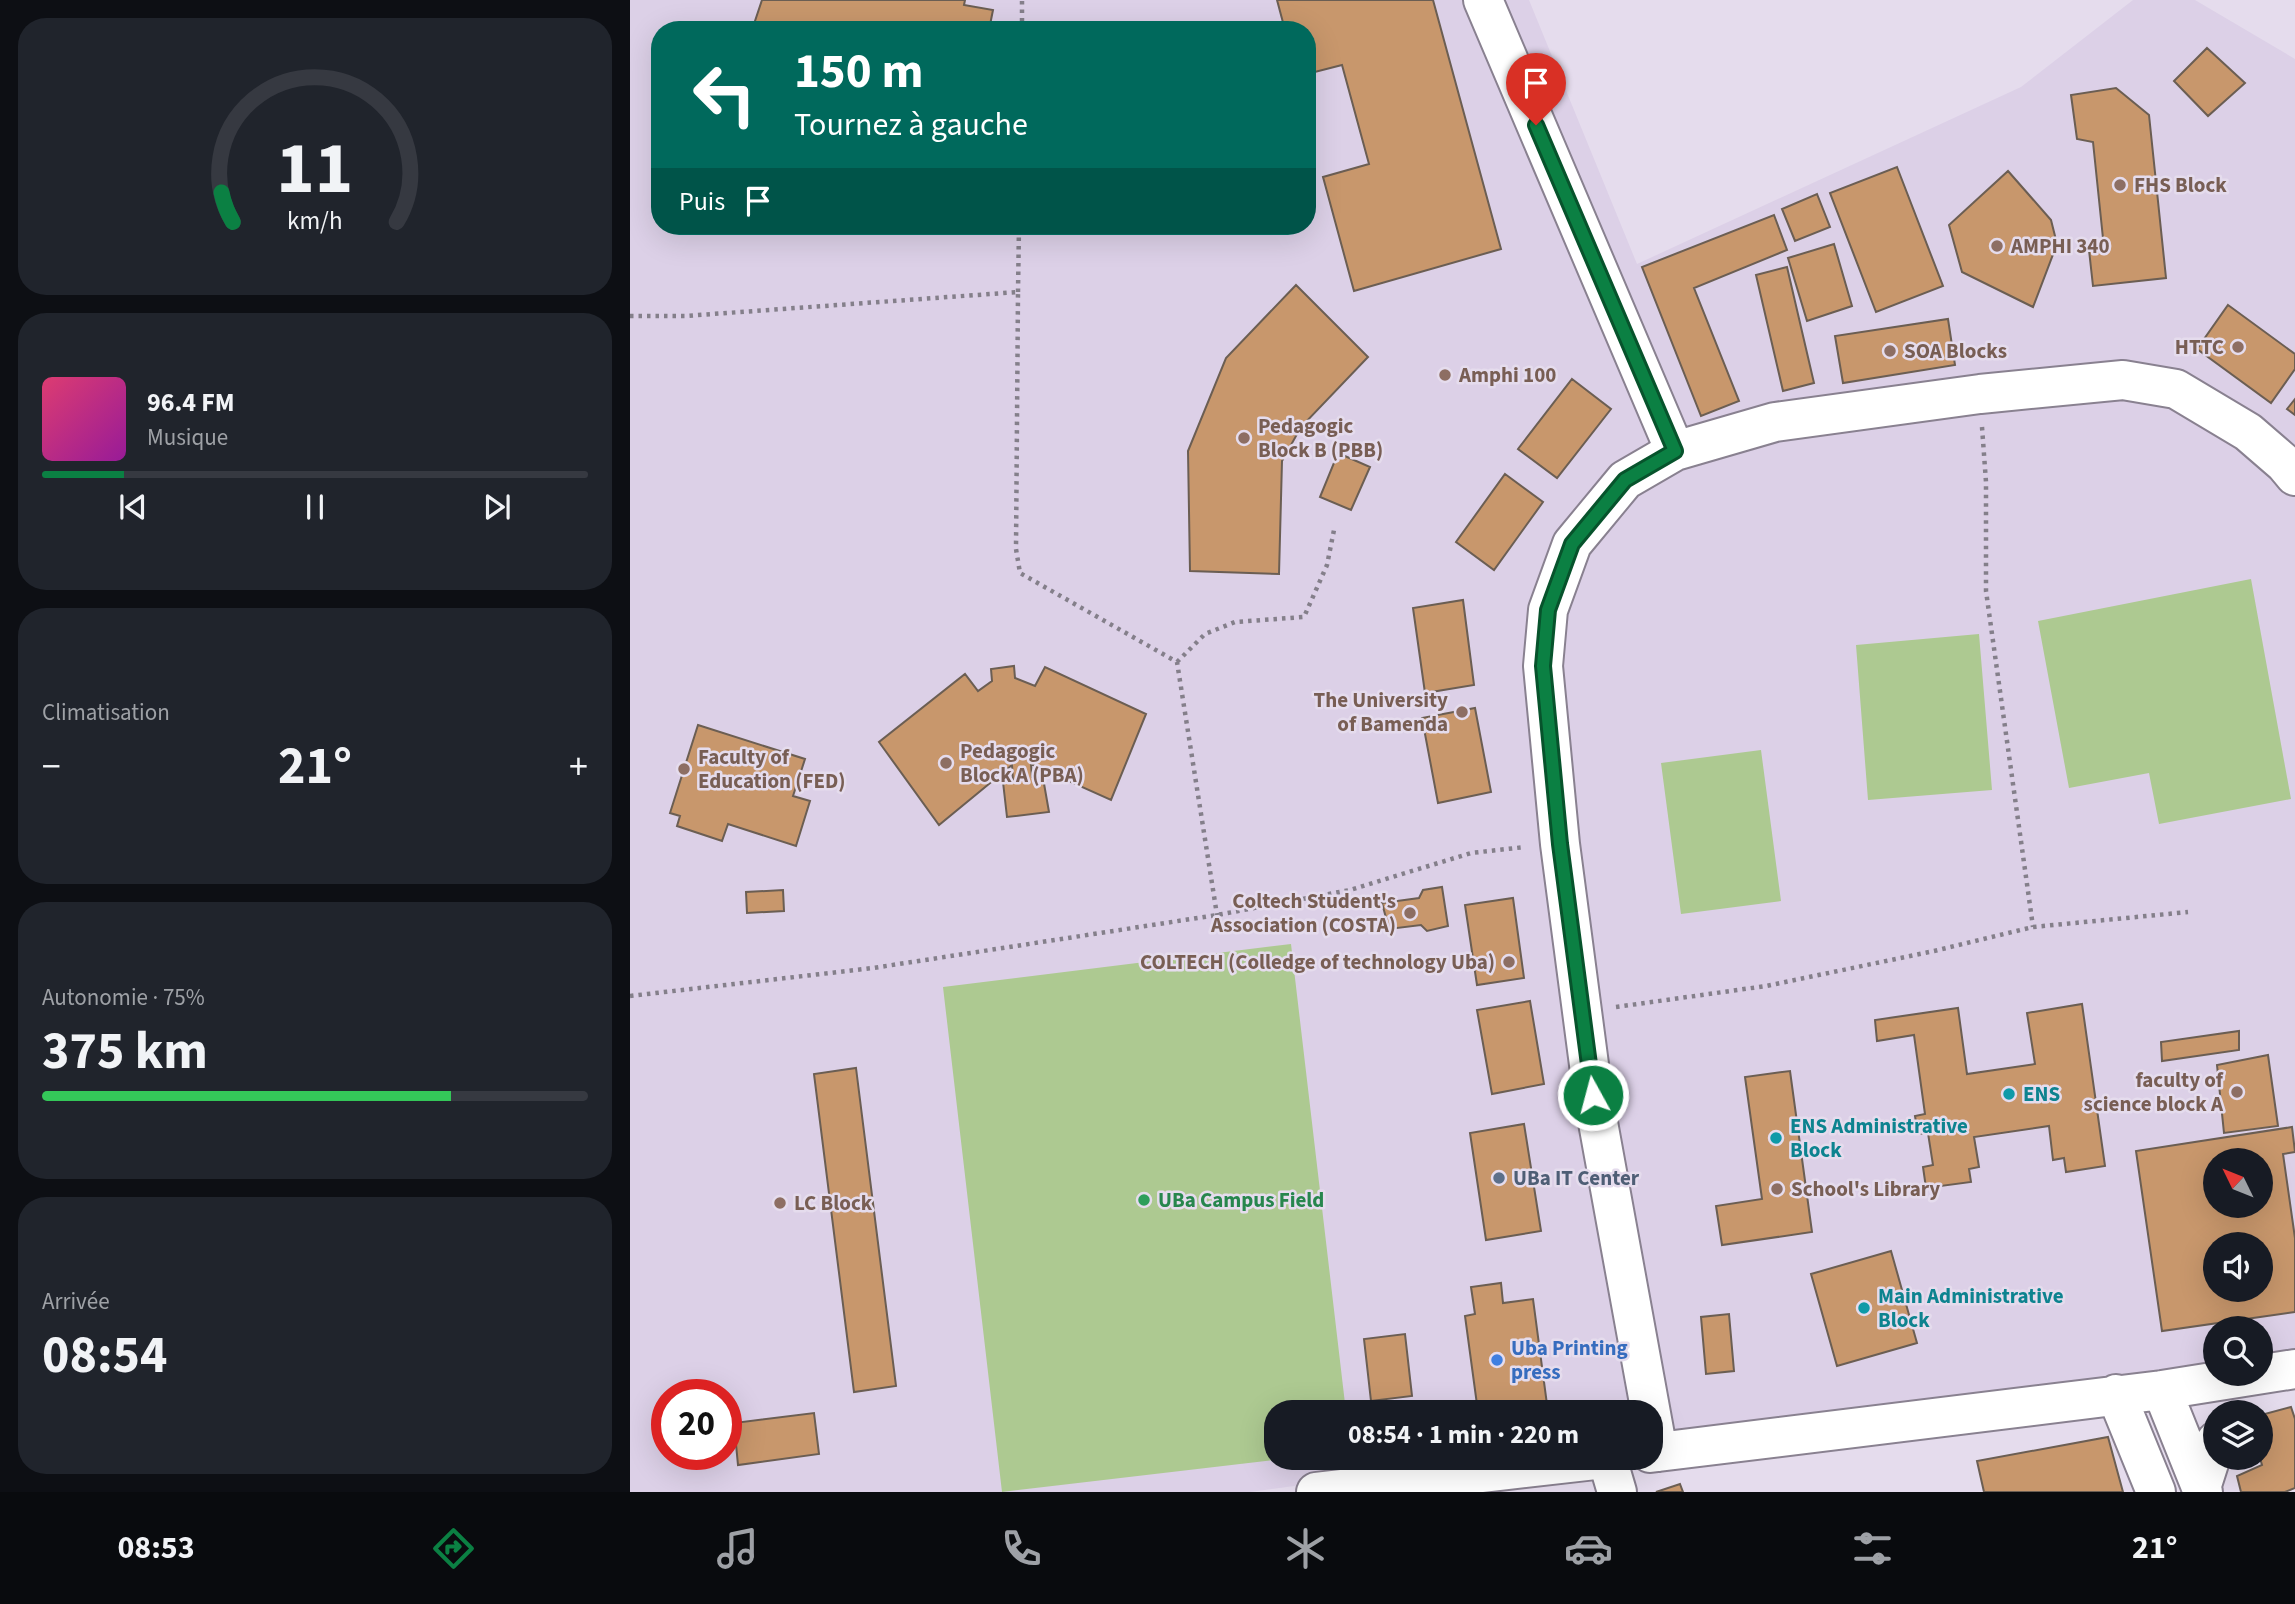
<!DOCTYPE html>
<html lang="fr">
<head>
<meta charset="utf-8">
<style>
  :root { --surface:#171b24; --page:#20242c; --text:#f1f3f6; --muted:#9ea1a6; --line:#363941; --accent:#0b8043 }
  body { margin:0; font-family:"Source Sans 3",sans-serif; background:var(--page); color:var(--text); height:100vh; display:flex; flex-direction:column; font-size:26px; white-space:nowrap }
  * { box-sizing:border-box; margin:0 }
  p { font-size:23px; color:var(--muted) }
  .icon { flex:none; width:38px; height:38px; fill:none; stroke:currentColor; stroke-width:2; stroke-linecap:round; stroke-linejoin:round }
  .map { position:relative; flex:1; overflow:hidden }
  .panel { display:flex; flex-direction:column; gap:18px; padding:18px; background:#0d0f14; width:630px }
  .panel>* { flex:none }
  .guide { position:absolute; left:21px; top:21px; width:665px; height:214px; border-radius:28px; box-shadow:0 7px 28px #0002; background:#00695c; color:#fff; overflow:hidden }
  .needle { width:46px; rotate:313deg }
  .controls { position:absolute; left:1573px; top:1148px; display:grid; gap:14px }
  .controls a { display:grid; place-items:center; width:70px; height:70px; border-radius:50%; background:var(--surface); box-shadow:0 7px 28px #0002; font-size:35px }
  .speed { position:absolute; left:21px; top:1379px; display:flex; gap:14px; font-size:35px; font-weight:700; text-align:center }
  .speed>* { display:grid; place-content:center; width:91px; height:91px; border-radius:50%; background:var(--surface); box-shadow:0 7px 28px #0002; line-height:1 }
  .speed .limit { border:10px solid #d22; background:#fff; color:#111 }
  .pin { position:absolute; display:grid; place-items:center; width:60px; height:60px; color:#fff; margin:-72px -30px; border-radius:50% 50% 50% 0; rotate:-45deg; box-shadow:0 0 7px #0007 }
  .pin .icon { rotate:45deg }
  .me { position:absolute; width:77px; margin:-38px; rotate:353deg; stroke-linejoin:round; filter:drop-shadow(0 0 5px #0008) }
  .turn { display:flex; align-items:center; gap:24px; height:147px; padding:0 28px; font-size:32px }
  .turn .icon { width:91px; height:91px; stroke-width:2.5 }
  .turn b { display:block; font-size:49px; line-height:60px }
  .then { display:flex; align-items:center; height:66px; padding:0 28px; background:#0003; gap:14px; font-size:26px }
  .big { font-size:52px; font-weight:700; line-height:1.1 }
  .panel .card { flex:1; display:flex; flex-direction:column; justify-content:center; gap:10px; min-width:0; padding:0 24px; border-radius:28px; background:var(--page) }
  .panel .dial { align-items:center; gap:0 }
  .dial svg { height:182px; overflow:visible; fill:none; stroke:var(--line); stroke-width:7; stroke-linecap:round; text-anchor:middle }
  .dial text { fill:var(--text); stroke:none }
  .song { display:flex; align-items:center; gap:21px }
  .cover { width:84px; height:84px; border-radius:10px; background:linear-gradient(135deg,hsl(340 70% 55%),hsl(300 70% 35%)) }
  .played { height:7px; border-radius:4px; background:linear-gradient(90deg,var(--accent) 15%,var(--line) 15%) }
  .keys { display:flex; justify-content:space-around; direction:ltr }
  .heat { display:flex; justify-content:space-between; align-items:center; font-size:38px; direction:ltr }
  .charge { height:10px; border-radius:5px; background:linear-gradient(90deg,#34c759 75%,var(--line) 0) }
  .trip { position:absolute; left:634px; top:1400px; width:399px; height:70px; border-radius:28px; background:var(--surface); box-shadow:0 7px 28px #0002; font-weight:700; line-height:70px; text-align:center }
  .menu { display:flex; height:112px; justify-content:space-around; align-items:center; background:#090b0e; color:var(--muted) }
  .menu .icon { width:49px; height:49px }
  .menu .on { color:var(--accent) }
  .menu b { font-size:32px; color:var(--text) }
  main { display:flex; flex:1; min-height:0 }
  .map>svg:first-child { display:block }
</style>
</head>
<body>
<main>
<section class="panel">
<div class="card dial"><svg viewBox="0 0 100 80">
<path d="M14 69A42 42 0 1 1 86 69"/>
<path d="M14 69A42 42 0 0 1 9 56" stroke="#0b8043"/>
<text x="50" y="56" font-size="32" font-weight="700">11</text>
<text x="50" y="72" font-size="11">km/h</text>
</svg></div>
<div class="card">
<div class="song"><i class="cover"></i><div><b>96.4 FM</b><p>Musique</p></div></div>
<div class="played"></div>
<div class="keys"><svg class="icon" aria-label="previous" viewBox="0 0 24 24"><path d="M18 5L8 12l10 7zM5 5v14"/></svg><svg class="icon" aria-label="pause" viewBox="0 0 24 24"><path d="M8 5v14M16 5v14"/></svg><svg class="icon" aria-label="next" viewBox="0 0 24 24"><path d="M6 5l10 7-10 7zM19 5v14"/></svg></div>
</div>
<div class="card"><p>Climatisation</p>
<div class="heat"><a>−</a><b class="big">21°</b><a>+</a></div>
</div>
<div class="card"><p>Autonomie · 75%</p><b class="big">375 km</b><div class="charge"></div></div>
<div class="card"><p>Arrivée</p><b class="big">08:54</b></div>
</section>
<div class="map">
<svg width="1665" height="1492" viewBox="0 0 1665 1492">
  <rect width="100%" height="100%" fill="#e5dced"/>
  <path fill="#dcd0e7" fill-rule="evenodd" d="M0,0H899L1007,264L1391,87L1503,0H1565L1665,59V1370L1631,1373V1328H1586V1374L1020,1440V1412H646V1458H876L620,1492H0ZM30,30H677V226H30ZM1586,1160H1631V1206H1586ZM1586,1244H1631V1290H1586ZM37,1395H96V1454H37Z"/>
  <path fill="#adc991" d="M1621,579L1661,799L1529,824L1519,773L1439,788L1408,621Z
    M1349,634L1362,790L1238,800L1226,645Z
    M1131,750L1151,901L1051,914L1031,763Z
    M661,944L716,1412H646V1458H660L372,1492L313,987Z"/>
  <path fill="#c8976c" stroke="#6b5e53" stroke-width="2" fill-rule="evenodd" d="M335,0L334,5L363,10L359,30H122L132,0Z
    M647,0H803L871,249L724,291L693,177L739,164L712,65L677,74V30H655Z
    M1577,48L1615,83L1578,116L1544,81Z
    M1486,88L1519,115L1536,278L1463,286L1459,250L1474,248L1463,142L1447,139L1441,95Z
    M1267,167L1313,286L1246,312L1200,193Z
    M1378,171L1421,220L1427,244L1403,307L1332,272L1319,225Z
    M1187,194L1200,227L1165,241L1152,209Z
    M1144,215L1157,250L1064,288L1109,401L1071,416L1012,267Z
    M1204,244L1222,306L1177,321L1158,258Z
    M1157,267L1184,383L1153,391L1126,275Z
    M666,285L738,357L671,427L652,461L649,574L560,571L558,451L596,358Z
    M1598,305L1665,354V369L1641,403L1567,349Z
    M1318,319L1325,365L1213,383L1205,336Z
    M942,379L981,409L927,478L888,449Z
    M1665,399V415L1657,409Z
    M708,453L740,467L721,510L690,497Z
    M875,474L913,502L864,570L826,542Z
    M833,600L844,685L795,693L783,608Z
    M384,666L385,678L405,686L415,667L516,714L481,800L401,764L402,777L413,778L419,812L377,817L373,782L383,781L382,765L309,825L249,742L335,674L348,691L362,681L361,669Z
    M845,708L861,792L808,803L792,718Z
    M68,725L175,759L163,796L180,801L166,846L98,824L92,841L47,826L50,816L40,813Z
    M812,887L818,926L797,931L791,925L759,929L752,903L789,898L793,890Z
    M153,890L154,911L117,913L116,892Z
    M883,898L894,978L847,985L835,905Z
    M900,1001L914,1084L862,1094L847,1010Z
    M1452,1004L1475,1166L1436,1172L1434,1158L1423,1160L1419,1126L1344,1137L1349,1167L1339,1169L1341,1182L1296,1188L1293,1167L1303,1165L1298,1133L1288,1134L1285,1116L1295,1114L1284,1035L1247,1041L1245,1020L1328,1008L1337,1074L1405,1064L1397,1013Z
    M1609,1031V1050L1532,1061L1531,1042Z
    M1638,1055L1648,1126L1594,1133L1587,1065Z
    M226,1068L266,1386L224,1392L184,1074Z
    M1160,1071L1182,1232L1092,1245L1086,1206L1132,1199L1115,1077Z
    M894,1124L911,1231L856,1240L840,1133Z
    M1662,1127L1665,1152L1653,1154L1665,1238V1312L1532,1331L1506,1151ZM1586,1160H1631V1206H1586ZM1586,1244H1631V1290H1586Z
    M1261,1251L1287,1343L1207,1366L1181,1274Z
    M871,1283L873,1303L903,1299L918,1412H848L835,1316L845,1314L841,1287Z
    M1099,1314L1104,1371L1076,1374L1071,1317Z
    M775,1334L782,1396L741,1401L734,1339Z
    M1661,1407L1665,1419V1488L1655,1492H1611L1607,1476L1632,1465L1630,1458L1631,1415Z
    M184,1413L189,1454L108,1465L104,1423Z
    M1478,1437L1493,1492H1354L1347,1461Z
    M1050,1484L1053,1492H1026Z"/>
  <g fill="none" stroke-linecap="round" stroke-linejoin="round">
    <g stroke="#898190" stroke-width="42">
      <path id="minor" d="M853,0L1045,451
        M1532,1390L1573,1492
        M1486,1394L1526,1492
        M1028,1452L963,1095L930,844L913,666L918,610L942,544L995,480L1045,451L1145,422L1350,394L1493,380L1546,389L1618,432L1655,464L1665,476
        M1020,1453L1532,1390L1665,1369
        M977,1458L987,1492
        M1571,1488L1586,1441
        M686,1492L983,1458"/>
    </g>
    <path stroke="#847f8a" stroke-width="4.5" stroke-dasharray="3.5 5" stroke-linecap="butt" d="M392,30V0
      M388,292L389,226
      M0,316H55L388,292L386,549L390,573L547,662L587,915
      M1352,427L1356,482V591L1403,927
      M547,662L575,634L605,622L674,617L697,565L704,530
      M0,996L243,968L587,915L720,890L841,853L895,847
      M986,1007L1136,986L1304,951L1403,927L1558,912"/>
    <use href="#minor" stroke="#fff" stroke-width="38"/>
  </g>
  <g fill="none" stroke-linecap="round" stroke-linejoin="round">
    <g stroke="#07532c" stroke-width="18">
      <path id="route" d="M906,125L1045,451L995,480L942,544L918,610L913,666L930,844L963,1095"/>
    </g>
    <use href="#route" stroke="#0b8043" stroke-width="12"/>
  </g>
  <g fill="#8d6e63" stroke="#e5dced" stroke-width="2.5">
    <circle cx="1490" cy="185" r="7"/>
    <circle cx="1367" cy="246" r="7"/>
    <circle cx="1608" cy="347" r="7"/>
    <circle cx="1260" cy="351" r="7"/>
    <circle cx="815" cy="375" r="7"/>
    <circle cx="614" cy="438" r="7"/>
    <circle cx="832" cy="712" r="7"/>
    <circle cx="316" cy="763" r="7"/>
    <circle cx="54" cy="769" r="7"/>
    <circle cx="780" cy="913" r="7"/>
    <circle cx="879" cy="962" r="7"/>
    <circle cx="1607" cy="1092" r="7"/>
    <circle cx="1147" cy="1189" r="7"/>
    <circle cx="150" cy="1203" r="7"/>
  </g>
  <g fill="#0f9aa8" stroke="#e5dced" stroke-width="2.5">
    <circle cx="1379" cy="1094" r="7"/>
    <circle cx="1146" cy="1138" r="7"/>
    <circle cx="1234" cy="1308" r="7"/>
  </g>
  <circle fill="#5c6f8a" stroke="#e5dced" stroke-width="2.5" cx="869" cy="1178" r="7"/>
  <circle fill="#2e9e5b" stroke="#e5dced" stroke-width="2.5" cx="514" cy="1200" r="7"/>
  <circle fill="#3f7fe0" stroke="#e5dced" stroke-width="2.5" cx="867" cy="1360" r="7"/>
  <g text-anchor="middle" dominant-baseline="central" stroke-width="5" stroke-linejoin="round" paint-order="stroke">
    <g font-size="21" font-weight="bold" fill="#785e54" stroke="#e5dced" text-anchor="start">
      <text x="1504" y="185">FHS Block</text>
      <text x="1381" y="246">AMPHI 340</text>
      <text x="1594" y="347" text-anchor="end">HTTC</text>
      <text x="1274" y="351">SOA Blocks</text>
      <text x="829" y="375">Amphi 100</text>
      <text x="628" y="426">Pedagogic<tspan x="628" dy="24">Block B (PBB)</tspan></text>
      <text x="818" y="700" text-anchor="end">The University<tspan x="818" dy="24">of Bamenda</tspan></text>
      <text x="330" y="751">Pedagogic<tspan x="330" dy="24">Block A (PBA)</tspan></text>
      <text x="68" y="757">Faculty of<tspan x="68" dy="24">Education (FED)</tspan></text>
      <text x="766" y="901" text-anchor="end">Coltech Student's<tspan x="766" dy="24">Association (COSTA)</tspan></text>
      <text x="865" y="962" text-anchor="end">COLTECH (Colledge of technology Uba)</text>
      <text x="1593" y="1080" text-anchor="end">faculty of<tspan x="1593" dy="24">science block A</tspan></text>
      <text x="1161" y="1189">School's Library</text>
      <text x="164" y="1203">LC Block</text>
    </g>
    <g font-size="21" font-weight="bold" fill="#0d838f" stroke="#e5dced" text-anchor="start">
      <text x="1393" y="1094">ENS</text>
      <text x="1160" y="1126">ENS Administrative<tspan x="1160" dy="24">Block</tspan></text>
      <text x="1248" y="1296">Main Administrative<tspan x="1248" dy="24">Block</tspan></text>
    </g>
    <g font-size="21" font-weight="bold" fill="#4e5e75" stroke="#e5dced" text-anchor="start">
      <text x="883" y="1178">UBa IT Center</text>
    </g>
    <g font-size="21" font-weight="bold" fill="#27864d" stroke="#e5dced" text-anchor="start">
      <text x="528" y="1200">UBa Campus Field</text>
    </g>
    <g font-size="21" font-weight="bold" fill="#366cbe" stroke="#e5dced" text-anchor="start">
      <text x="881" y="1348">Uba Printing<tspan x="881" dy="24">press</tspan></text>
    </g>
  </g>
</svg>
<div class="controls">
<a><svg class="needle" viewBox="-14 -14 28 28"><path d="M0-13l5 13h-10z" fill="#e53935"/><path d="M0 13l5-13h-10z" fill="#9ea1a6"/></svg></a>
<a><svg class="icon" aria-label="sound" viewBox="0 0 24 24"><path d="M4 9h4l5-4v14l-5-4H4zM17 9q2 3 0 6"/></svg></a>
<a><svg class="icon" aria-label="search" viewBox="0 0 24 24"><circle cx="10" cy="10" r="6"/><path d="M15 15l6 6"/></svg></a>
<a><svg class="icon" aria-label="layers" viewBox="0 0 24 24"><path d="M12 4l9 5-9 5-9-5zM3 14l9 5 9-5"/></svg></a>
</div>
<div class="speed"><div class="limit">20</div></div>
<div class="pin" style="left:906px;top:125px;background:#d93025"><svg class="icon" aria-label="arrive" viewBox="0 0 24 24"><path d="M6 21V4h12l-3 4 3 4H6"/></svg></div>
<svg class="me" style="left:963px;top:1095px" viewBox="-20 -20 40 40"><circle r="17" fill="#0b8043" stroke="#fff" stroke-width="3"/><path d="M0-11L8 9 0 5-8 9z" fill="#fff"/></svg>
<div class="trip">08:54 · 1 min · 220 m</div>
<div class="guide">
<div class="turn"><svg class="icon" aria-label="left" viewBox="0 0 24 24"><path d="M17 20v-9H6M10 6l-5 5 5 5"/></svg><div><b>150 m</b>Tournez à gauche</div></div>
<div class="then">Puis<svg class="icon" aria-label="arrive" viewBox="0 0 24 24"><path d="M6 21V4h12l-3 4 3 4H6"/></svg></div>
</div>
</div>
</main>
<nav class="menu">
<b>08:53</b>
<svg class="icon on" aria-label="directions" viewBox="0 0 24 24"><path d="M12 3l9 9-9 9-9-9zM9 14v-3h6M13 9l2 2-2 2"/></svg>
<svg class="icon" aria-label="music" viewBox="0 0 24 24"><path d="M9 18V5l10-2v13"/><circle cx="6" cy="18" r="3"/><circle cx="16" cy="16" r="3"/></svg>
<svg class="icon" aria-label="phone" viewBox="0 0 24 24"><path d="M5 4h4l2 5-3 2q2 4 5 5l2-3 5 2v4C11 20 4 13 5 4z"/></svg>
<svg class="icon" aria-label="climate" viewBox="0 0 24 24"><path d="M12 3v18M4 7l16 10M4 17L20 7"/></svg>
<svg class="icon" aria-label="car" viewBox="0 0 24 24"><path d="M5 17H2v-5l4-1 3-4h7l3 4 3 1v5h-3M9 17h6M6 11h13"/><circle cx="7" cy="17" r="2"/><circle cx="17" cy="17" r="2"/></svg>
<svg class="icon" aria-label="filters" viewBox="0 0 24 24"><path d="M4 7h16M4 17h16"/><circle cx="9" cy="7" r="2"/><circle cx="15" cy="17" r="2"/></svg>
<b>21°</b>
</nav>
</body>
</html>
